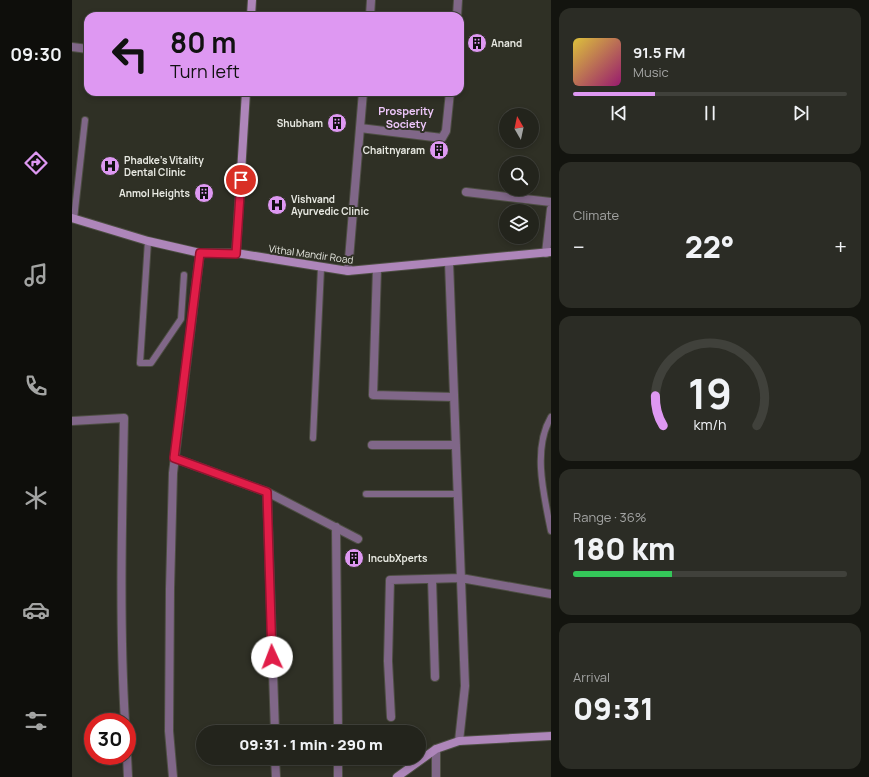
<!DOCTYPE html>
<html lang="en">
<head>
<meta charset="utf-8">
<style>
  :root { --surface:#23241c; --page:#2b2c25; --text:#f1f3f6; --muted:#a3a4a3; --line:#40413b; --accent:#de98f2 }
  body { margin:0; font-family:Manrope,sans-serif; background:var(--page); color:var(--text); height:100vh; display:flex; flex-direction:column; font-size:15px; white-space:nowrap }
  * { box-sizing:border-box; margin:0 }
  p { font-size:13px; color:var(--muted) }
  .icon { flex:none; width:22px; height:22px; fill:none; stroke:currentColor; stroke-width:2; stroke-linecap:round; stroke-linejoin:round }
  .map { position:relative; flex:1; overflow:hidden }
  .panel { display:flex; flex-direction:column; gap:8px; padding:8px; background:#13140f; width:318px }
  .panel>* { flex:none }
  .top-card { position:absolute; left:12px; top:12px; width:380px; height:84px; border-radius:12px; box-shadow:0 2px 6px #0003,0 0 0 1px var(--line); background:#de98f2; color:#111; overflow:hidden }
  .needle { width:26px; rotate:351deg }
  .fabs { position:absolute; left:427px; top:108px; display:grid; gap:8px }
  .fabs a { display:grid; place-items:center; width:40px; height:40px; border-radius:50%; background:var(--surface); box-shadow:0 2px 6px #0003,0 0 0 1px var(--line); font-size:20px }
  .speed { position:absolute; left:12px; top:713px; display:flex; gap:8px; font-size:20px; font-weight:700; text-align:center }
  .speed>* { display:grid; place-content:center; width:52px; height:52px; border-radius:50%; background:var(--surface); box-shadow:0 2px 6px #0003,0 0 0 1px var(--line); line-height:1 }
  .speed .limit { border:6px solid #d22; background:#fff; color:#111 }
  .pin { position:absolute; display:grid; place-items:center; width:34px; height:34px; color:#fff; margin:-17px; border:2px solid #fff; border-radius:50%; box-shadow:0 1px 4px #0007 }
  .me { position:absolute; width:44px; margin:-22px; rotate:358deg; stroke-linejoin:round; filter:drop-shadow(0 0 3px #0008) }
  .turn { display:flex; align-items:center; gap:14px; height:84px; padding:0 20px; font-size:18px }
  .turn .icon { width:52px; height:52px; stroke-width:2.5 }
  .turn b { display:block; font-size:28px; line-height:34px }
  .big { font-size:30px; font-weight:800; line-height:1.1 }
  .panel .widget { flex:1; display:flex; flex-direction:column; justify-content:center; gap:6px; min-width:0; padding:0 14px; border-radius:12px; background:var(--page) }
  .panel .dial { align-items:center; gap:0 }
  .dial svg { height:104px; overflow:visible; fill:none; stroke:var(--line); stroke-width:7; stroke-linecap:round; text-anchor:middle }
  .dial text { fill:var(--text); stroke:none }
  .song { display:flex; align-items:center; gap:12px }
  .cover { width:48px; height:48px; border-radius:6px; background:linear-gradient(135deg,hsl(50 70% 55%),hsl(320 70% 35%)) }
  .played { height:4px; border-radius:2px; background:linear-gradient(90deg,var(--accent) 30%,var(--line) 30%) }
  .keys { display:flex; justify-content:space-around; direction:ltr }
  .heat { display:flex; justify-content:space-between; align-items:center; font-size:22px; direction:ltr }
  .charge { height:6px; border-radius:3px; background:linear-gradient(90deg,#34c759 36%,var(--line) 0) }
  .trip { position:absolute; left:124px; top:725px; width:230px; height:40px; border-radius:20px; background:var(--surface); box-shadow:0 2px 6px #0003,0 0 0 1px var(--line); font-weight:800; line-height:40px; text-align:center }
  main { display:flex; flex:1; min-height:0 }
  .tabs { display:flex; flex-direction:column; width:72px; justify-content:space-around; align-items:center; background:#0e0e0b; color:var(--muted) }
  .tabs .icon { width:28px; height:28px }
  .tabs .selected { color:var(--accent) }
  .tabs b { font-size:18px; color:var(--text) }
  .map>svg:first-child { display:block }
</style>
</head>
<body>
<main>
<nav class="tabs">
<b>09:30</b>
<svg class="icon selected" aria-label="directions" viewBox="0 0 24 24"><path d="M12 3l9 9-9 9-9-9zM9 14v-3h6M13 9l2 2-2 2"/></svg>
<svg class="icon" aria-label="music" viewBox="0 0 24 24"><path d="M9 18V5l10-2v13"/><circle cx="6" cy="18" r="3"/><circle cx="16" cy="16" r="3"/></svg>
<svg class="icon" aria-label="phone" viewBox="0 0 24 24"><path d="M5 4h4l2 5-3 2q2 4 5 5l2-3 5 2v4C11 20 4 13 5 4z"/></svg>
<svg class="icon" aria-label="climate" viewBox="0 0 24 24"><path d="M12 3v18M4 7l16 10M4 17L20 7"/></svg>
<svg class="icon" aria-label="car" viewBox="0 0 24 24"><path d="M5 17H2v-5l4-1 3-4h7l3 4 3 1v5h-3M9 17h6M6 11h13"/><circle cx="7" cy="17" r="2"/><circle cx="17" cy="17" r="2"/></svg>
<svg class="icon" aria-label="filters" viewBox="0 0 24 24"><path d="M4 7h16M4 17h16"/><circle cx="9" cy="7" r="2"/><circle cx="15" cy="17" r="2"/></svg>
</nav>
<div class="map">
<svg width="479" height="777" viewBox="0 0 479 777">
  <rect width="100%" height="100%" fill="#2f3025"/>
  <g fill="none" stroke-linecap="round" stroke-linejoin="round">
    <g stroke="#4d4e43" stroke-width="8">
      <path id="lane" d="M2,219L13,120
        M76,241L68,363H79L109,319L112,275
        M479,417C460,449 472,496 479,531
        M241,438L249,268
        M294,494H386"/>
    </g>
    <g stroke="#4d4e43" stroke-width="10">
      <path id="street" d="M298,16L299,0
        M385,16L386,0
        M0,47L16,49
        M288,128L370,138L374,131L378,92
        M394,192L479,202
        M474,253L479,209
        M377,262L393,686L387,741
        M305,269L301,395L382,397
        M276,271L291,92
        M0,421L52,418C50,519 47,621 53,722
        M300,445H384
        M102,458L195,492L203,732
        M195,492L286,539
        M264,527L266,732
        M360,579L363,677
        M319,717L316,661L318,580L389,578L479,594
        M55,756L56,777
        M203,758L204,777
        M266,758V777
        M101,777L97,731L98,589L101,473L128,253
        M364,777V749"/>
    </g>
    <g stroke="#4d4e43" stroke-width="10">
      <path id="secondary" d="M179,16L180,0
        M0,218L76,241L128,253H164L276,271L479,252
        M164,253L174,92
        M325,777L364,749L387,741L479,736"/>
    </g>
    <use href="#lane" stroke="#806788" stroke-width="6"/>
    <use href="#street" stroke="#806788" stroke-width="8"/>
    <use href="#secondary" stroke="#ae86ba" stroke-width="8"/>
  </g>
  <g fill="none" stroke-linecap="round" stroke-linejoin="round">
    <g stroke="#92132f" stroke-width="10">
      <path id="route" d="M169,180L164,254L128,253L102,458L195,492L200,657"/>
    </g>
    <use href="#route" stroke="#e11d48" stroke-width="7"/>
  </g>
  <defs>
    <g id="building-disc" transform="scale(1)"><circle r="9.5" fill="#de98f2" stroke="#2f3025"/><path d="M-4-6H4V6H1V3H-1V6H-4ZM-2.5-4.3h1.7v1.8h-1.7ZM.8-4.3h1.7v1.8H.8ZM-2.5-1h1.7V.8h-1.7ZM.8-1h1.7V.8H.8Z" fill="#111"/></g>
    <g id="hospital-disc" transform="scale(1)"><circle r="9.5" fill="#de98f2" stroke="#2f3025"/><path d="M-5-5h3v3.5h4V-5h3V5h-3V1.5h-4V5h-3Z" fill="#111"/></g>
  </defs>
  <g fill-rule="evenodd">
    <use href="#building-disc" x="405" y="43"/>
    <use href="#building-disc" x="265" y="123"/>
    <use href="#building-disc" x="367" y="150"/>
    <use href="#hospital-disc" x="38" y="166"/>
    <use href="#building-disc" x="132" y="193"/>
    <use href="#hospital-disc" x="205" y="205"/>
    <use href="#building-disc" x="282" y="558"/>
  </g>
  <g text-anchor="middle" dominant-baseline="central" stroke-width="4" stroke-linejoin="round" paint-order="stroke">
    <g font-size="10" font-weight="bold" fill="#e8e9e2" stroke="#2f3025" text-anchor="start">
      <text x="419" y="43">Anand</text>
      <text x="251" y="123" text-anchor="end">Shubham</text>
      <text x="353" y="150" text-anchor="end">Chaitnyaram</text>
      <text x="52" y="160">Phadke's Vitality<tspan x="52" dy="12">Dental Clinic</tspan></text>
      <text x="118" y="193" text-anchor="end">Anmol Heights</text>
      <text x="219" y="199">Vishvand<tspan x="219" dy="12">Ayurvedic Clinic</tspan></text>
      <text x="296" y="558">IncubXperts</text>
    </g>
    <g font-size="10" fill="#e8e9e2" stroke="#2f3025">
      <text transform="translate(239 254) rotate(8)">Vithal Mandir Road</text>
    </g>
    <g font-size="11" font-weight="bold" fill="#eec7fa" stroke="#2f3025">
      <text x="334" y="110">Prosperity<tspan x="334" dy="13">Society</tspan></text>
    </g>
  </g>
</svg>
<div class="fabs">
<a><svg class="needle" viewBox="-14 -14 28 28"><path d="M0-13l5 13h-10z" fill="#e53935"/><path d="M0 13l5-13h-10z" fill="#a3a4a3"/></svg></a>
<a><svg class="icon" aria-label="search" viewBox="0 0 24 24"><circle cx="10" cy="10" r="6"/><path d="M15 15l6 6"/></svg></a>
<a><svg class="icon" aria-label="layers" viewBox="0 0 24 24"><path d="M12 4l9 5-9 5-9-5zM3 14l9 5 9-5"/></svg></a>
</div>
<div class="speed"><div class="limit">30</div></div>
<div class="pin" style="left:169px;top:180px;background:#d93025"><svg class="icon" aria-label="arrive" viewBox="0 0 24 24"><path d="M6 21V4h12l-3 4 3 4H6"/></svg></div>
<svg class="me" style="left:200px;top:657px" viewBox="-20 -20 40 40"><circle r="19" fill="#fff"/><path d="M0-13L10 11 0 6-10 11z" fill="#e11d48"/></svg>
<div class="trip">09:31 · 1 min · 290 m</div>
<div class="top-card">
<div class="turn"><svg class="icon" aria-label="left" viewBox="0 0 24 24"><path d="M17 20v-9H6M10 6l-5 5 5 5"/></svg><div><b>80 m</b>Turn left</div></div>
</div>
</div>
<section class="panel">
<div class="widget">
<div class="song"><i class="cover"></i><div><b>91.5 FM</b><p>Music</p></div></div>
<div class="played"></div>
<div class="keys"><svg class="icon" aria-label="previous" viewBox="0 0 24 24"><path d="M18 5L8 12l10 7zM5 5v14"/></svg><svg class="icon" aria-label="pause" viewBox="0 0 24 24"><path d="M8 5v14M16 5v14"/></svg><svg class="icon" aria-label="next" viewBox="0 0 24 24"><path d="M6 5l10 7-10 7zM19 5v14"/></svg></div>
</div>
<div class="widget"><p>Climate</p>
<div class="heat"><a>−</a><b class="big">22°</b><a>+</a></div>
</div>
<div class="widget dial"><svg viewBox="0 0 100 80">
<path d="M14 69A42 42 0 1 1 86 69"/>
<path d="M14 69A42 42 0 0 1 8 46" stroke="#de98f2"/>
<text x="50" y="56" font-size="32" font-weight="700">19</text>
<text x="50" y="72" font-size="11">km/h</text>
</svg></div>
<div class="widget"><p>Range · 36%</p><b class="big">180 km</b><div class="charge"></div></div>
<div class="widget"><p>Arrival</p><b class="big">09:31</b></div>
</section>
</main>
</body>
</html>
